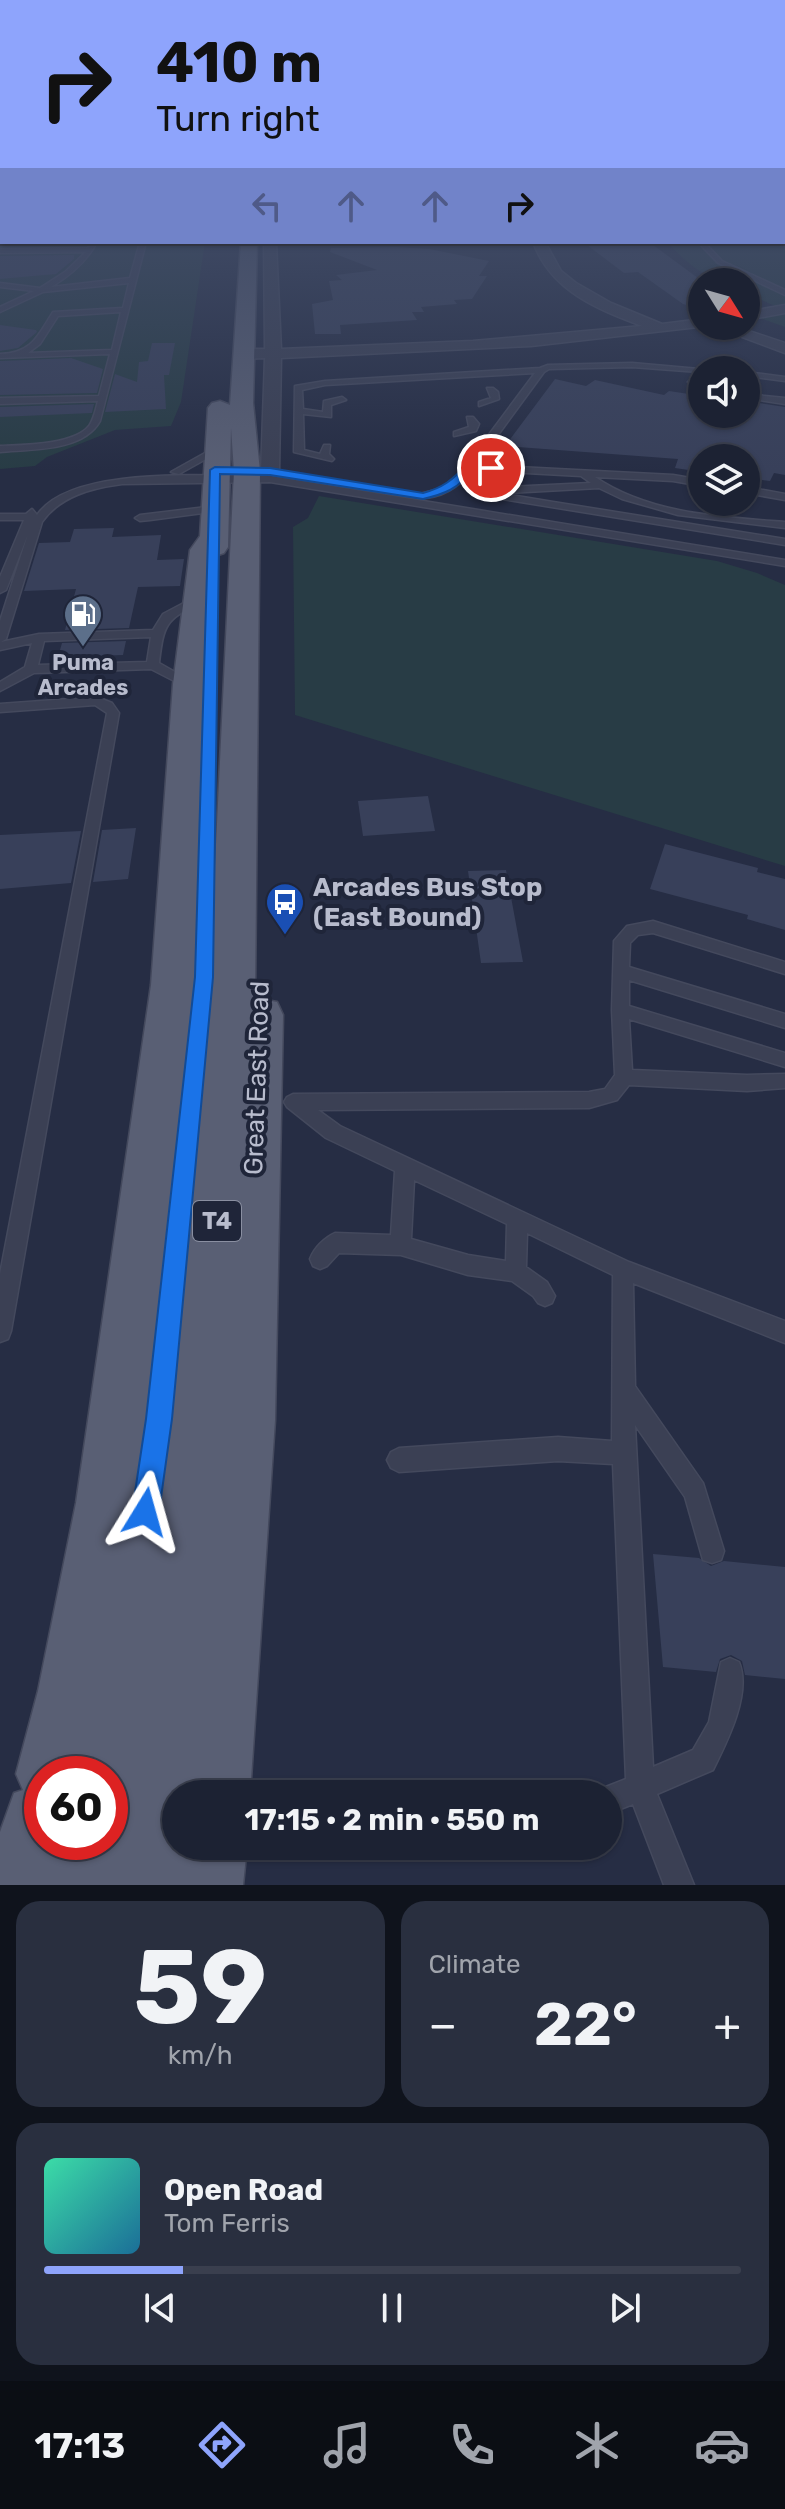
<!DOCTYPE html>
<html lang="en">
<head>
<meta charset="utf-8">
<style>
  :root { --surface:#1c2233; --page:#292f3f; --text:#f1f3f6; --muted:#a0a4ac; --line:#3a3f4e; --accent:#8ea4fc }
  body { margin:0; font-family:Rubik,sans-serif; background:var(--page); color:var(--text); height:100vh; display:flex; flex-direction:column; font-size:30px; white-space:nowrap }
  * { box-sizing:border-box; margin:0 }
  p { font-size:26px; color:var(--muted) }
  .icon { flex:none; width:44px; height:44px; fill:none; stroke:currentColor; stroke-width:2; stroke-linecap:round; stroke-linejoin:round }
  .map { position:relative; height:1885px; overflow:hidden }
  .drawer { display:flex; flex-direction:column; gap:16px; padding:16px; background:#0f131c; flex:1 }
  .drawer>* { flex:none }
  .hud { position:absolute; left:0px; top:0px; width:786px; height:244px; box-shadow:0 2px 6px #0004,0 0 0 2px var(--line); background:#8ea4fc; color:#111; overflow:hidden }
  .needle { width:52px; rotate:127deg }
  .controls { position:absolute; left:688px; top:268px; display:grid; gap:16px }
  .controls a { display:grid; place-items:center; width:72px; height:72px; border-radius:50%; background:var(--surface); box-shadow:0 2px 6px #0004,0 0 0 2px var(--line); font-size:40px }
  .speed { position:absolute; left:24px; top:1756px; display:flex; gap:16px; font-size:40px; font-weight:700; text-align:center }
  .speed>* { display:grid; place-content:center; width:104px; height:104px; border-radius:50%; background:var(--surface); box-shadow:0 2px 6px #0004,0 0 0 2px var(--line); line-height:1 }
  .speed .limit { border:12px solid #d22; background:#fff; color:#111 }
  .pin { position:absolute; display:grid; place-items:center; width:68px; height:68px; color:#fff; margin:-34px; border:4px solid #fff; border-radius:50%; box-shadow:0 2px 8px #0007 }
  .me { position:absolute; width:88px; margin:-44px; rotate:8deg; stroke-linejoin:round; filter:drop-shadow(0 0 6px #0008) }
  .turn { display:flex; align-items:center; gap:28px; height:168px; padding:0 24px; font-size:36px }
  .turn .icon { width:104px; height:104px; stroke-width:2.5 }
  .turn b { display:block; font-size:56px; line-height:68px }
  .lanes { display:flex; align-items:center; height:76px; padding:0 24px; background:#0003; justify-content:center; gap:40px; direction:ltr }
  .lanes .off { opacity:.35 }
  .big { font-size:60px; font-weight:700; line-height:1.1 }
  .drawer .tile { flex:1; display:flex; flex-direction:column; justify-content:center; gap:12px; min-width:0; padding:0 28px; border-radius:24px; background:var(--page) }
  .drawer .dial { align-items:center; gap:0 }
  .dial b { font-size:104px; line-height:1 }
  .song { display:flex; align-items:center; gap:24px }
  .cover { width:96px; height:96px; border-radius:12px; background:linear-gradient(135deg,hsl(160 70% 55%),hsl(200 70% 35%)) }
  .played { height:8px; border-radius:4px; background:linear-gradient(90deg,var(--accent) 20%,var(--line) 20%) }
  .keys { display:flex; justify-content:space-around; direction:ltr }
  .heat { display:flex; justify-content:space-between; align-items:center; font-size:44px; direction:ltr }
  .drawer .tiles { flex:1; display:grid; gap:16px; grid-template-columns:1fr 1fr }
  .tile:last-child { grid-column:span 2 }
  .trip { position:absolute; left:162px; top:1780px; width:460px; height:80px; border-radius:40px; background:var(--surface); box-shadow:0 2px 6px #0004,0 0 0 2px var(--line); font-weight:700; line-height:80px; text-align:center }
  .menu { display:flex; height:128px; justify-content:space-around; align-items:center; background:#0b0e14; color:var(--muted) }
  .menu .icon { width:56px; height:56px }
  .menu .on { color:var(--accent) }
  .menu b { font-size:36px; color:var(--text) }
  .map>svg:first-child { display:block }
</style>
</head>
<body>
<div class="map">
<svg width="785" height="1885" viewBox="0 0 785 1885">
  <rect width="100%" height="100%" fill="#262d44"/>
  <path fill="#283c45" d="M0,207L2,242H205L181,402L171,426L115,430L47,457L35,466L0,469Z
    M785,207V327L746,313L775,306L746,293V282C707,282 693,269 667,242H784Z
    M319,496L717,561L757,573L785,585V866L295,715L293,527L308,518Z"/>
  <path fill="#38405a" d="M583,242H649L702,281V302L694,307L683,304L638,272L624,273Z
    M396,247L429,249L489,261L479,276H487L472,299L454,300L457,304L421,307L424,312H412L417,320L340,325L341,334H315L312,304L333,300L329,281L342,280L336,275L377,270L330,252L331,248Z
    M74,255V259L56,274L0,279V256Z
    M0,325L36,330L37,332L18,348L0,351Z
    M152,343H175L169,375H164L166,409L105,412L115,374L137,382L139,362L148,361Z
    M71,358L103,369L97,393L0,395V361Z
    M555,379L586,386L595,380L664,395L669,391L702,396V414H746V401L785,407V475L774,473L770,481L746,478V458H702V472L675,468L678,459L505,446Z
    M94,404L92,413L0,417V407Z
    M114,528L112,537L161,535L157,560L184,559L180,586L138,587L129,628L65,630L76,589L24,591L39,543L70,542L74,529Z
    M126,641L123,655L58,657L62,643Z
    M428,796L435,831L363,836L358,801Z
    M136,828L128,879L93,882L102,830Z
    M81,831L71,883L0,889V835Z
    M665,844L758,868L757,872L785,879V930L747,919L748,915L650,889Z
    M506,870L523,962L481,963L468,871Z
    M653,1554L699,1558L711,1566L724,1561L785,1567V1679L745,1675L742,1661L731,1655L720,1659L716,1672L663,1667Z"/>
  <g fill="none" stroke-linecap="round" stroke-linejoin="round">
    <g stroke="#44495d" stroke-width="3">
      <path id="service" d="M784,208H785V212H784Z
        M2,225V231L0,232V226Z
        M91,242H97C87,261 71,275 51,287L130,278L140,242H146L100,421C83,452 30,449 0,452V446C23,445 74,445 89,426C94,419 96,408 98,401L0,404V398L99,396L110,354L0,358V354C32,353 37,337 53,312L123,308L129,283L43,292L0,312V307L34,291L0,287V283L40,288L65,272L86,252L0,253V249L88,248ZM121,312L112,350L28,353L40,344L58,316Z
        M698,242H704L722,261L785,290V295L718,263Z
        M632,363L710,370H702V377L697,382L702,385V391L688,382L699,372L632,367L549,369L544,372L476,465L673,475L702,480V486L673,481L595,477C649,514 721,517 785,522V528L678,515L622,499L599,488L507,493L502,490L507,487L591,483L581,476L472,470C459,487 442,498 420,498V494L439,489L455,480L535,373L325,385L302,390L303,409L323,412L324,401L342,397L346,400L331,405V417L303,414L304,450L320,454L324,445H330L329,454L334,459L332,461L294,452L295,386L325,381L540,368L548,365Z
        M746,372L785,377V381L746,376Z
        M487,388H493L498,392L499,399L479,406V402L491,398Z
        M746,394L785,398V404L746,398Z
        M467,417H473L479,424L476,431L454,436V432L469,427Z
        M214,448L222,450L179,474L171,472Z
        M270,476L785,560V566L270,482L122,484C92,488 60,496 42,522L6,639L1,642L39,634L153,630L163,614L199,595L203,596V600C166,621 164,621 159,663L196,684L194,687H186L151,669L34,673L0,691V682L25,667L32,643L0,650V621L28,534L6,590L0,593V577L24,520H0V514H26L32,509L37,515C72,464 213,477 270,476ZM151,637L147,662L38,665L44,641Z
        M487,487L499,493L553,502L785,539V545L496,498L484,492V488Z
        M746,487L785,494V500L746,493Z
        M215,506L218,507V511L150,520L140,521L135,518L140,515Z
        M97,697L112,703L119,713L11,1331L8,1339L0,1342V1274L107,713L95,705L0,712V704Z
        M653,921L785,962V974L653,933L638,935L630,943L629,967L785,1014V1028L629,980V1006L785,1053V1067L629,1019L632,1070L747,1075L785,1074V1088L747,1091L629,1085L617,1100L589,1108L318,1110L340,1126L629,1262L785,1321V1343L633,1283L635,1386L703,1483L724,1551L721,1560L712,1563L703,1560L685,1497L635,1425L653,1767L693,1750L709,1722L721,1662L730,1658L739,1662C752,1693 727,1742 713,1770L657,1794L694,1885H664L633,1804L608,1814V1794H596L598,1790L626,1779L613,1464L558,1461L399,1472L391,1468L387,1460L391,1452L399,1448L558,1437L612,1441L613,1275L527,1233L526,1267L547,1282L555,1296L552,1303L545,1306L538,1303L533,1296L512,1281L468,1275L401,1255L339,1253L327,1266L320,1269L313,1266L310,1259C314,1248 324,1238 335,1233L391,1235L395,1171L326,1138L287,1107L284,1102L287,1097L293,1094L589,1092L605,1089L615,1075L612,1010L614,941L627,926ZM414,1180L507,1224L506,1261L468,1255L411,1239Z
        M411,1846H442L438,1856L428,1860L415,1856Z"/>
    </g>
    <g stroke="#44495d" stroke-width="3">
      <path id="minor" d="M264,242H276L281,349L473,341L642,326C597,309 551,291 533,242H545L561,271L576,283L611,303L662,324L702,319V326H707L531,346L281,358L279,472L270,478L261,472L265,358L244,359L236,354L244,349H265Z
        M785,305V313L746,320V312Z
        M713,326H734L785,343V353Z"/>
    </g>
    <g stroke="#44495d" stroke-width="3">
      <path id="primary" d="M241,242H257L253,403L260,471L255,998L277,1002L283,1015L275,1420L250,1794H176V1846H247L243,1885H0V1832L14,1793L23,1790L16,1774L38,1691L76,1503L151,985L173,684L190,550L200,536L208,408L212,403L220,401L230,405ZM231,428L234,471L211,948H198L207,684L218,555L224,553L228,547ZM42,1774H110V1810L115,1807V1812L110,1810V1842H42Z"/>
    </g>
    <use href="#service" fill="#3b4054" fill-rule="evenodd"/>
    <use href="#minor" fill="#3b4054" fill-rule="evenodd"/>
    <use href="#primary" fill="#595f74" fill-rule="evenodd"/>
  </g>
  <linearGradient id="sky" x2="0" y2="1"><stop stop-color="#151925"/><stop offset="0.44" stop-color="#414c67"/><stop offset="1" stop-color="#414c67" stop-opacity="0"/></linearGradient>
  <rect width="785" height="471" fill="url(#sky)"/>
  <path fill="#1a73e8" stroke="#114b97" stroke-width="2" d="M466,465H491L496,468L491,471L472,470C458,489 445,494 423,499L270,475L220,474L213,977L172,1419L159,1512L155,1521L145,1525L136,1521L132,1512L146,1419L195,977L210,470L215,467L270,468L423,493C442,488 453,480 466,465Z"/>
  <defs>
    <g id="fuel-pin" transform="scale(2)"><path d="M0 17L-7.5 6A9.5 9.5 0 1 1 7.5 6Z" fill="#5c6f8a" stroke="#1f2539"/><path d="M-5.5-6h7V0h2V4h1.3V-2.5L3-4.5l.8-.8L6-3V5H2.5V1h-1V6h-7ZM-4.2-4.7v3.2H.2V-4.7Z" fill="#fff"/></g>
    <g id="bus-pin" transform="scale(2)"><path d="M0 17L-7.5 6A9.5 9.5 0 1 1 7.5 6Z" fill="#1a4fb4" stroke="#1f2539"/><path d="M-5-6H5V4H4V6H2V4H-2V6H-4V4H-5ZM-3.5-4V0h7V-4ZM-3.5 1.2v1.5H-2V1.2ZM2 1.2v1.5H3.5V1.2Z" fill="#fff"/></g>
  </defs>
  <g fill-rule="evenodd">
    <use href="#fuel-pin" x="83" y="614"/>
    <use href="#bus-pin" x="285" y="902"/>
  </g>
  <g text-anchor="middle" dominant-baseline="central" stroke-width="8" stroke-linejoin="round" paint-order="stroke">
    <g font-size="22" font-weight="bold" fill="#b8bccd" stroke="#1f2539">
      <text x="83" y="662">Puma<tspan x="83" dy="25">Arcades</tspan></text>
    </g>
    <rect fill="#1f2539" stroke="#8a8fa1" stroke-width="2" x="193" y="1201" width="48" height="40" rx="6"/>
    <g font-size="24" font-weight="bold" fill="#b8bccd">
      <text x="217" y="1221">T4</text>
    </g>
    <g font-size="26" font-weight="bold" fill="#b8bccd" stroke="#1f2539" text-anchor="start">
      <text x="313" y="887">Arcades Bus Stop<tspan x="313" dy="30">(East Bound)</tspan></text>
    </g>
    <g font-size="26" fill="#b8bccd" stroke="#1f2539">
      <text transform="translate(257 1078) rotate(-88)">Great East Road</text>
    </g>
  </g>
</svg>
<div class="controls">
<a><svg class="needle" viewBox="-14 -14 28 28"><path d="M0-13l5 13h-10z" fill="#e53935"/><path d="M0 13l5-13h-10z" fill="#a0a4ac"/></svg></a>
<a><svg class="icon" aria-label="sound" viewBox="0 0 24 24"><path d="M4 9h4l5-4v14l-5-4H4zM17 9q2 3 0 6"/></svg></a>
<a><svg class="icon" aria-label="layers" viewBox="0 0 24 24"><path d="M12 4l9 5-9 5-9-5zM3 14l9 5 9-5"/></svg></a>
</div>
<div class="speed"><div class="limit">60</div></div>
<div class="pin" style="left:491px;top:468px;background:#d93025"><svg class="icon" aria-label="arrive" viewBox="0 0 24 24"><path d="M6 21V4h12l-3 4 3 4H6"/></svg></div>
<svg class="me" style="left:145px;top:1512px" viewBox="-20 -20 40 40"><path d="M0-17L14 15 0 8-14 15z" fill="#1a73e8" stroke="#fff" stroke-width="4"/></svg>
<div class="trip">17:15 · 2 min · 550 m</div>
<div class="hud">
<div class="turn"><svg class="icon" aria-label="right" viewBox="0 0 24 24"><path d="M7 20v-9h11M14 6l5 5-5 5"/></svg><div><b>410 m</b>Turn right</div></div>
<div class="lanes"><svg class="icon off" aria-label="left" viewBox="0 0 24 24"><path d="M17 20v-9H6M10 6l-5 5 5 5"/></svg><svg class="icon off" aria-label="ahead" viewBox="0 0 24 24"><path d="M12 20V5M6 11l6-6 6 6"/></svg><svg class="icon off" aria-label="ahead" viewBox="0 0 24 24"><path d="M12 20V5M6 11l6-6 6 6"/></svg><svg class="icon" aria-label="right" viewBox="0 0 24 24"><path d="M7 20v-9h11M14 6l5 5-5 5"/></svg></div>
</div>
</div>
<section class="drawer">
<div class="tiles">
<div class="tile dial"><b>59</b><p>km/h</p></div>
<div class="tile"><p>Climate</p>
<div class="heat"><a>−</a><b class="big">22°</b><a>+</a></div>
</div>
<div class="tile">
<div class="song"><i class="cover"></i><div><b>Open Road</b><p>Tom Ferris</p></div></div>
<div class="played"></div>
<div class="keys"><svg class="icon" aria-label="previous" viewBox="0 0 24 24"><path d="M18 5L8 12l10 7zM5 5v14"/></svg><svg class="icon" aria-label="pause" viewBox="0 0 24 24"><path d="M8 5v14M16 5v14"/></svg><svg class="icon" aria-label="next" viewBox="0 0 24 24"><path d="M6 5l10 7-10 7zM19 5v14"/></svg></div>
</div>
</div>
</section>
<nav class="menu">
<b>17:13</b>
<svg class="icon on" aria-label="directions" viewBox="0 0 24 24"><path d="M12 3l9 9-9 9-9-9zM9 14v-3h6M13 9l2 2-2 2"/></svg>
<svg class="icon" aria-label="music" viewBox="0 0 24 24"><path d="M9 18V5l10-2v13"/><circle cx="6" cy="18" r="3"/><circle cx="16" cy="16" r="3"/></svg>
<svg class="icon" aria-label="phone" viewBox="0 0 24 24"><path d="M5 4h4l2 5-3 2q2 4 5 5l2-3 5 2v4C11 20 4 13 5 4z"/></svg>
<svg class="icon" aria-label="climate" viewBox="0 0 24 24"><path d="M12 3v18M4 7l16 10M4 17L20 7"/></svg>
<svg class="icon" aria-label="car" viewBox="0 0 24 24"><path d="M5 17H2v-5l4-1 3-4h7l3 4 3 1v5h-3M9 17h6M6 11h13"/><circle cx="7" cy="17" r="2"/><circle cx="17" cy="17" r="2"/></svg>
</nav>
</body>
</html>
